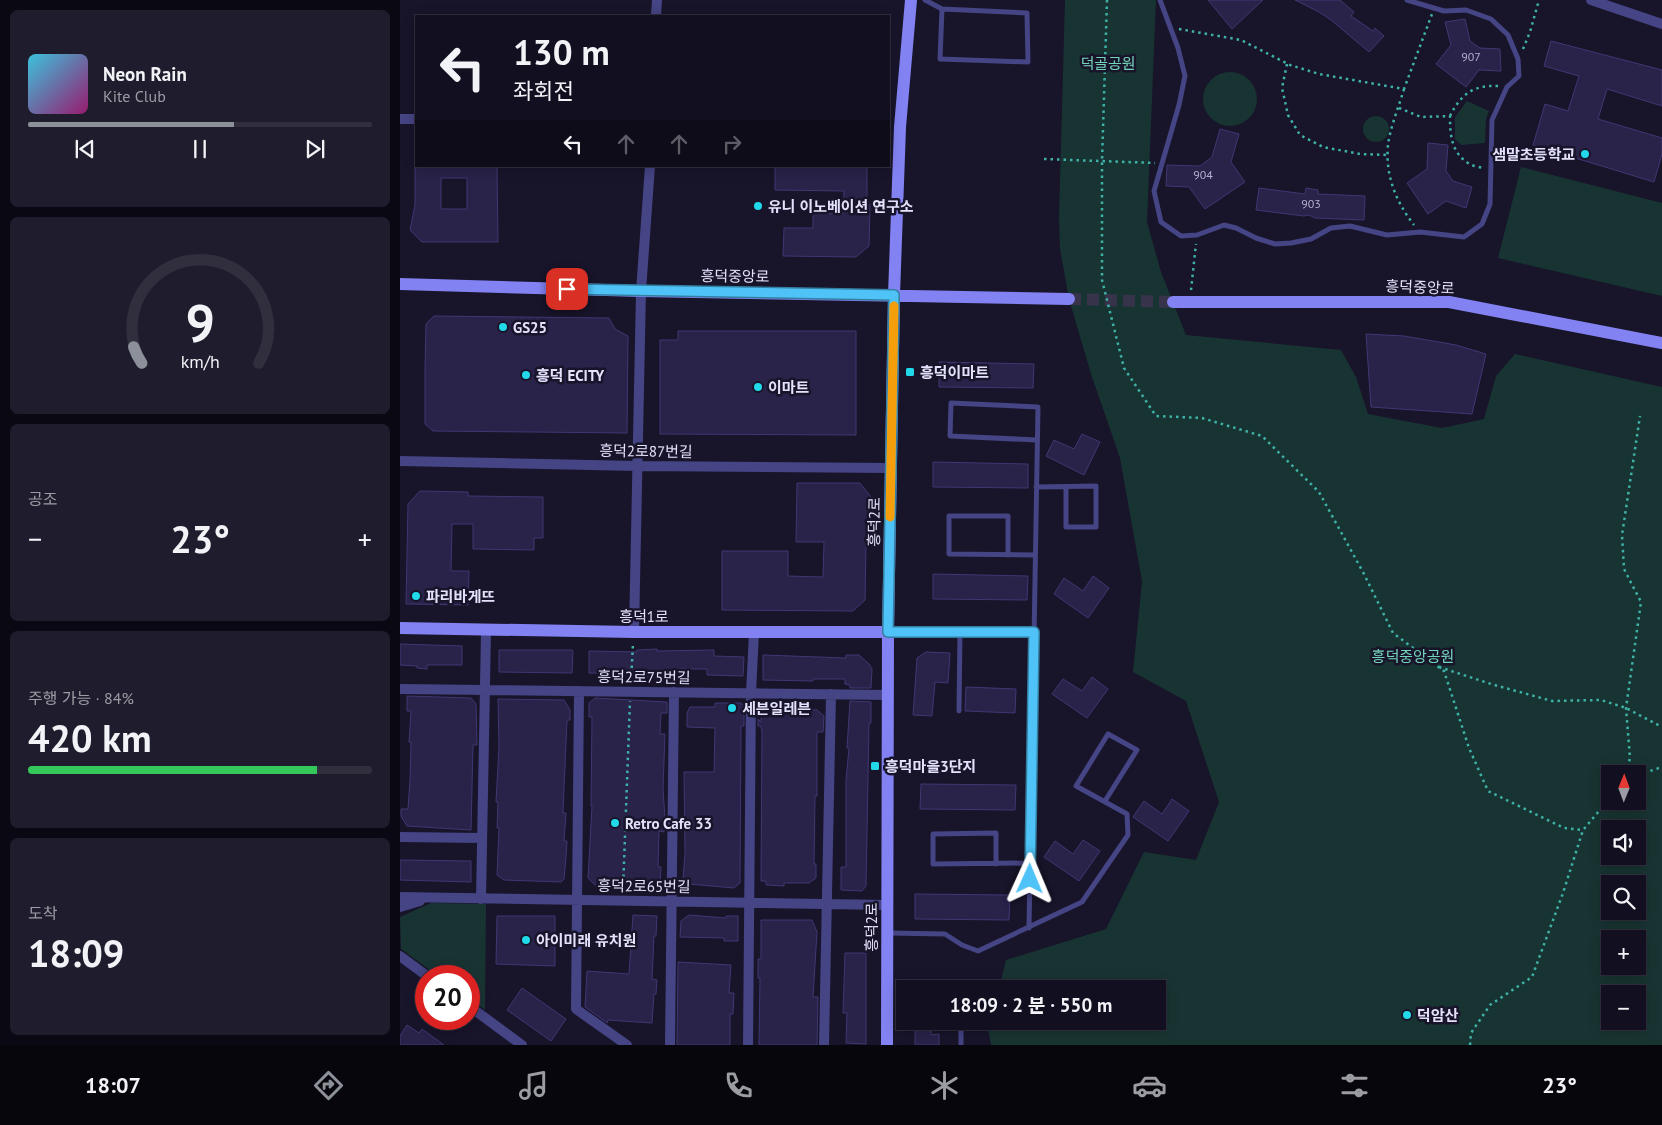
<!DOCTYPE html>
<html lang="ko">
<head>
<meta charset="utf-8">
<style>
  :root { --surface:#120f20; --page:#1f1d2d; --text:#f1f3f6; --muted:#9c9ca5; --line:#312f3e; --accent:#8c9099 }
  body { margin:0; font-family:"PT Sans","Noto Sans KR",sans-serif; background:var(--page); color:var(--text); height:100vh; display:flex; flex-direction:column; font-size:19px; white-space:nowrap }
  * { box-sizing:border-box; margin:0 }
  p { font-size:16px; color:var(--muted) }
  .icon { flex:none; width:28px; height:28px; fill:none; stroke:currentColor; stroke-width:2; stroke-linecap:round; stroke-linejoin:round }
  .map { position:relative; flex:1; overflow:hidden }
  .panel { display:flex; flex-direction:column; gap:10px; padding:10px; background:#0a0812; width:400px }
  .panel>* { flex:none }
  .banner { position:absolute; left:15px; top:15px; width:475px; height:152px; border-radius:0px; box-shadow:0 2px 12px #0003,0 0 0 1px var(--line); background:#120f20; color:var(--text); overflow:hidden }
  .needle { width:32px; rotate:1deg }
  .buttons { position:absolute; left:1201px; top:765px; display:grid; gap:10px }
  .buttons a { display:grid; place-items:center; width:45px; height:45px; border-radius:0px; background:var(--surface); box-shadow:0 2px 12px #0003,0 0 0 1px var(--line); font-size:25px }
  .speed { position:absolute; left:15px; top:965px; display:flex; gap:10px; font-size:25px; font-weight:700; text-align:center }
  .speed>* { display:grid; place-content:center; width:65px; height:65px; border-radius:50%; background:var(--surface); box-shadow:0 2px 12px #0003,0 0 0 1px var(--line); line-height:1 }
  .speed .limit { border:8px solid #d22; background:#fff; color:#111 }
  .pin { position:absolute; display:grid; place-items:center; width:42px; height:42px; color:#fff; margin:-21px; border-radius:10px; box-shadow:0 2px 8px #0006 }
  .me { position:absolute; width:55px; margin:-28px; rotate:1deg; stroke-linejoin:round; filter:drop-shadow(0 0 4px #0008) }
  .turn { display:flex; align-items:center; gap:18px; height:105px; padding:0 15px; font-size:22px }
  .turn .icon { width:65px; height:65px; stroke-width:2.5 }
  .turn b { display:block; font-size:35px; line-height:42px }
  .lanes { display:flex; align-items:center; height:48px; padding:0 15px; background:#0003; justify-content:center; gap:25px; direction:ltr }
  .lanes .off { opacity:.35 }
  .big { font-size:38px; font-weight:700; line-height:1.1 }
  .panel .card { flex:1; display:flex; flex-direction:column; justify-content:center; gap:8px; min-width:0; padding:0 18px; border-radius:8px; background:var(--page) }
  .panel .dial { align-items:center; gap:0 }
  .dial svg { height:130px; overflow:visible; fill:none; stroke:var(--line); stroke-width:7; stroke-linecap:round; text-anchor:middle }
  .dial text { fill:var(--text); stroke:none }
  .song { display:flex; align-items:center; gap:15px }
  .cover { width:60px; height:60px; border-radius:8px; background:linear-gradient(135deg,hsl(190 70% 55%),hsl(320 70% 35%)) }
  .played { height:5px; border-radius:2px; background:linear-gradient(90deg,var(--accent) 60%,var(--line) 60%) }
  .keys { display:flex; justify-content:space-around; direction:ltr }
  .heat { display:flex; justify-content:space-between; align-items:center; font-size:28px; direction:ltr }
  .charge { height:8px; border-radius:4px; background:linear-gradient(90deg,#34c759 84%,var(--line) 0) }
  .trip { position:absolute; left:496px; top:980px; width:270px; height:50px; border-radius:0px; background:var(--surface); box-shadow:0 2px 12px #0003,0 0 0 1px var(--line); font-weight:700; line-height:50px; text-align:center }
  .tab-bar { display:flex; height:80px; justify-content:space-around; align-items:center; background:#07060d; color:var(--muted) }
  .tab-bar .icon { width:35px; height:35px }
  .tab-bar .active { color:var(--accent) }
  .tab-bar b { font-size:22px; color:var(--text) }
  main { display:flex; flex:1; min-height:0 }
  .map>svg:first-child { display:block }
</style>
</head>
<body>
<main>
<section class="panel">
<div class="card">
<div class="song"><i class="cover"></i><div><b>Neon Rain</b><p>Kite Club</p></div></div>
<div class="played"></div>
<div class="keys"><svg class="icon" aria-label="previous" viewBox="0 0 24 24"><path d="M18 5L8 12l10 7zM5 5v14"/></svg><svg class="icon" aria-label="pause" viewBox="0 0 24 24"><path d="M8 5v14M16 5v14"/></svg><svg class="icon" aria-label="next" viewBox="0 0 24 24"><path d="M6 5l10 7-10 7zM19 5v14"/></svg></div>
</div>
<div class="card dial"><svg viewBox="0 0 100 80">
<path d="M14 69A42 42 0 1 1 86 69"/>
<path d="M14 69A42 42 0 0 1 9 59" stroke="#8c9099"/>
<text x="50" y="56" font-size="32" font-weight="700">9</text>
<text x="50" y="72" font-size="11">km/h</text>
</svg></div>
<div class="card"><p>공조</p>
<div class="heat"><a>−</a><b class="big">23°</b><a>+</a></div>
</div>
<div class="card"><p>주행 가능 · 84%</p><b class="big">420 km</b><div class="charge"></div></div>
<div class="card"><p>도착</p><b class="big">18:09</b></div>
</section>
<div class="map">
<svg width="1262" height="1045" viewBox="0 0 1262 1045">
  <rect width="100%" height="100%" fill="#18142a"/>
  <path fill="#183432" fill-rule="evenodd" d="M665,0H756L747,222L761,272L786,335L941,350L956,377L968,414L1042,428L1084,419L1096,376L1115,354L1262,387V1045H591L588,1028L590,1021H758V989H599L606,960L706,929L744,852L796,860L819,802L786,701L733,672L742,581L720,458L691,374L669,299L660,249L659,218ZM1210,774H1238V801H1210ZM1210,829H1238V856H1210ZM1210,884H1238V911H1210ZM1210,939H1238V966H1210ZM1210,994H1238V1021H1210Z
    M803 99a27 27 0 1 1 54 0a27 27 0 1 1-54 0Z
    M1067,101L1089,111L1086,119L1085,143L1061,145L1055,139V117Z
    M963 129a13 13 0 1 1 26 0a13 13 0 1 1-26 0Z
    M1121,167L1262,203V296L1098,258Z
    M31,903L86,904L85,1010L69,998V976H38L1,949L0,917Z"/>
  <path fill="#292249" stroke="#413773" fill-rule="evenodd" d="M808,0H863L832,29Z
    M895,0H940L954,12L951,16L973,31L975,28L984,36L969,52L931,20L919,12Z
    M1065,19L1070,41L1080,48L1100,49L1101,71L1079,70L1066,87L1036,64L1051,45L1045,22Z
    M1151,41L1262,70V106L1207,89L1198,119L1262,138V154L1254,182L1133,145L1145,104L1168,111L1179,76L1144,66Z
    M820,129L839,134L831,162L845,182L805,209L789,187L766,186L767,165L800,166L812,157Z
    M1028,143L1048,145L1046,171L1053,181L1072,187L1066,208L1046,201L1028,214L1007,183L1027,169Z
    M15,166H97L98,242H22L10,230L15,205ZM41,178H67V209H41Z
    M375,166H467V204H470L469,246L456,257L383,256L384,228H413V213L443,214L444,191L375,190Z
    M859,188L905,194L906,188L918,190V194L965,196L964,220L915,218L909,215L904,216L856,210Z
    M34,316L209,318L215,329L228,336L227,433L33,431L25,424V369L26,324Z
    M278,331H456V435L260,434V340H278Z
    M966,334L1004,336L1056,345L1086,354L1072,414L971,407Z
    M539,362L634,364L633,388L539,387Z
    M682,434L700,442L684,475L646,456L654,440L674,449Z
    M533,462L628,464V488L533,487Z
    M397,483H460L471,497V543H466L465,600L453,611L322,610V551H388V576L423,577L424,542H396Z
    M20,491L68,492V496L143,497V538H134V550L73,549V524H52L51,571H69L68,605L6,604L8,504Z
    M533,574L628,576L627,600L533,599Z
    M693,576L709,588L688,618L654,594L664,578L683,591Z
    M0,644L62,646V665H27V669L17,668V666L0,665Z
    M257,649V651L314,650V656L344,657L343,676L307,675V669H279V677L238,678V676L201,675V673H189V651L237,652V650Z
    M99,650H172L173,651L172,673L99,672Z
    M526,652L550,653L548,683L535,682L532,716L513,715L517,658Z
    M363,655L446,658V655H459L469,664L472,669L471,688H450V685L445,684V679H413V681L363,680Z
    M692,677L708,689L687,718L652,694L663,679L682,691Z
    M566,687L616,689L615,713L565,711Z
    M7,696L71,698L76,704L77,745H73L71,830L7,826L1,816V809H8L10,780L11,742H9L11,711H7Z
    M195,698L267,702V713H261L260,734H265L263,789L265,818L264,832L259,831L258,867H261L260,885L218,883V886L195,885L188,878L192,806H191L192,717H189V703Z
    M98,699L164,700L170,710V720H167L164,788L163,813H166L164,841H167L166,857L164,879L161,882L104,880L97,875L99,828H97L98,802H96L99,747Z
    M450,701L471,702V723H469L466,886L462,891L441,890V867H446V780L449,748H447Z
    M315,703H341L344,706V726H341L340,883L334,888L289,884L283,879L285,853L284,772H314L315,728L287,727V713L290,707H315Z
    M361,709L417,710L424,716L423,732H417V796H415L414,864H416V878L409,883H384V886L366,885V881H361L362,732L361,726H358V719L361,722Z
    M521,784L616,785L615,810L520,809Z
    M772,799L789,811L768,841L733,817L744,801L762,814Z
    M683,840L700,851L679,881L644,857L655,841L673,854Z
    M0,860L71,861V882L0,880Z
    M515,894L610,895L609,920L515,919Z
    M233,915L257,916L256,936H254L252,979L257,980L256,994H254L252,1023L208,1020L207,1023L185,1007L187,971L229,974Z
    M289,915L326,918V916H338V941H324V938L280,937L281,921Z
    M97,916H155V966L96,964Z
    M361,920H412L417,932L413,997H418L417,1045H359L360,978H358V959H361Z
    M445,953H466V1044L446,1043L447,1013H443Z
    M278,962L331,965L329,993H334L333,1014H330V1045H277Z
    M122,988L166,1019L151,1041L107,1010Z
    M7,1025L19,1033L22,1029L44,1045H0V1036Z
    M515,1027H531V1035L539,1034V1045H515Z"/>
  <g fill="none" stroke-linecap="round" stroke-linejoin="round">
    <path stroke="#36334a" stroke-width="12" stroke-dasharray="12 6" stroke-linecap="butt" d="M669,299L773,302"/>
    <path stroke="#3fb2a8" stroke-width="2.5" stroke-dasharray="2.5 4" stroke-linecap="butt" d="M707,0L702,161V280L724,368L756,416L802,418L862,436L919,492L964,574L993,633L1044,671L1069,748L1088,791L1164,828L1183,830
      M779,29L841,40L890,65L919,74L1004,89L1032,14
      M1123,49L1130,32L1139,0
      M887,64L882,88L888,115L900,135L923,147L960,154L989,155
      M1004,89C999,106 990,128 988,145C985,175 996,202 1014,225
      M999,108L1021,117L1050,116C1050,134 1051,152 1068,163C1072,166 1079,167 1084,168
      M1050,116C1061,94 1073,85 1098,86
      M644,159L755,163
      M791,290L796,244
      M1039,667L1091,684L1152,701L1201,700L1226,708L1262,727
      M231,681L233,644
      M1226,774L1230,758L1226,708L1241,602L1224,569L1222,535L1240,416
      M1238,775L1262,767
      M223,890L230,701
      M1070,1045L1071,1033L1090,1005L1132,977L1163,893L1183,830L1210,798"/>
    <path stroke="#454484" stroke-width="5" d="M525,0L542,9L627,13L628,62L540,59L542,9
      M760,0L778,48L785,76L779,105L754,191L761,222L781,236L797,235L824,225L836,228L856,238L875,244L891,243L911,239L931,228L950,226L987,235L1020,232L1064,237L1082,224L1090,204L1092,120L1107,87L1119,76L1118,59L1108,35L1091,19L1066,10L1044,11L1007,0
      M636,487L696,486V527H666V487
      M608,555V516H549V554L635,555
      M489,632H633
      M559,711L560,632
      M596,864V833L533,834V864L630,863
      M629,928C632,754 635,580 638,407L551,403L550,436L637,440
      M488,933L545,934L562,945L578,951L682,902L728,835L727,814L676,786L708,734L737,750L705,801
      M561,1045V1030"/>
    <path stroke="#454484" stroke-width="10" d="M1191,0L1262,24
      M256,16L257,0
      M0,119H16
      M0,461L237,466L491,468
      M234,632L241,291L250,166
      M0,689L488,695
      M179,691L176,1009L227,1045
      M0,837L82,838
      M0,897L487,905
      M81,899L86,631
      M0,907L20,901
      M0,956L27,976
      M69,1006L122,1045
      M270,1045L274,692
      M348,1045L351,693L354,632
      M424,1045L431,694"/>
    <path stroke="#8282f2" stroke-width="12" d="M0,284L241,291L669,299
      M773,302H1049L1262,343
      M0,628L234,632H488
      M487,1045L488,632L494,295L500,127L511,0"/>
  </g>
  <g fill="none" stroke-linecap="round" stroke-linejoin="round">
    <g stroke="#337fa1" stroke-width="12">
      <path id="route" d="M167,289L494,295L488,632H634L630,879"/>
    </g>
    <use href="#route" stroke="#4fc3f7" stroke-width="9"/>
    <path stroke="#f59e0b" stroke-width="9" d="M490,517L494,306"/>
  </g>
  <g fill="#21d9e8" stroke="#18142a" stroke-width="2">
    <circle cx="1185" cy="154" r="5"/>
    <circle cx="358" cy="206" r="5"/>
    <circle cx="103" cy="327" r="5"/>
    <rect x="505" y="367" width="10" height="10" rx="2.5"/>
    <circle cx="126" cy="375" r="5"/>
    <circle cx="358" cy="387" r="5"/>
    <circle cx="16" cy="596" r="5"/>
    <circle cx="332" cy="708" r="5"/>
    <rect x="470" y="761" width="10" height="10" rx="2.5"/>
    <circle cx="215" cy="823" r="5"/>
    <circle cx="126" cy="940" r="5"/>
    <circle cx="1007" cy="1015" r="5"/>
  </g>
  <g text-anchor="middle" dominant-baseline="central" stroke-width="5" stroke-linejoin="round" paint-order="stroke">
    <g font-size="12" fill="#b4b1cf">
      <text x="1071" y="56">907</text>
      <text x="803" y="174">904</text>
      <text x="911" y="203">903</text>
    </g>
    <g font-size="15" fill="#73d6bb" stroke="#18142a">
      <text x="708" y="63">덕골공원</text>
      <text x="1013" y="656">흥덕중앙공원</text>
    </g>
    <g font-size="15" font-weight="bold" fill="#e3e1fc" stroke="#18142a" text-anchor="start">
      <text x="1175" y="154" text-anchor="end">샘말초등학교</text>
      <text x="368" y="206">유니 이노베이션 연구소</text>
      <text x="113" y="327">GS25</text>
      <text x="520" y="372">흥덕이마트</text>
      <text x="136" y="375">흥덕 ECITY</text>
      <text x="368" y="387">이마트</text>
      <text x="26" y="596">파리바게뜨</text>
      <text x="342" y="708">세븐일레븐</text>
      <text x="485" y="766">흥덕마을3단지</text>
      <text x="225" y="823">Retro Cafe 33</text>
      <text x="136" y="940">아이미래 유치원</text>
      <text x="1017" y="1015">덕암산</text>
    </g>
    <g font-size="15" fill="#e3e1fc" stroke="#18142a">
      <text transform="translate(335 276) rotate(1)">흥덕중앙로</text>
      <text transform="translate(1020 287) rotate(2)">흥덕중앙로</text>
      <text transform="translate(246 451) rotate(1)">흥덕2로87번길</text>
      <text transform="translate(474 522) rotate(-89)">흥덕2로</text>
      <text x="244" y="616">흥덕1로</text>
      <text transform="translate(244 677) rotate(1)">흥덕2로75번길</text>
      <text transform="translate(244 886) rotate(1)">흥덕2로65번길</text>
      <text transform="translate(471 927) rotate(-90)">흥덕2로</text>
    </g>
  </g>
</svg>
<div class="buttons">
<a><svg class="needle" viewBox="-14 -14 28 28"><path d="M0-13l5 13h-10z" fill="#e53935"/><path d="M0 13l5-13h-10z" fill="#9c9ca5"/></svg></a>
<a><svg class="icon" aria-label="sound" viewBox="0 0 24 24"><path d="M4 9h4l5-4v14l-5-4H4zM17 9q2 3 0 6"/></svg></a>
<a><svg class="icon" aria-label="search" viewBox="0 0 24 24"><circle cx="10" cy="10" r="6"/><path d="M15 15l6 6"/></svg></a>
<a>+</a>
<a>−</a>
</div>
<div class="speed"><div class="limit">20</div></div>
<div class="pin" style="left:167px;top:289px;background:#d93025"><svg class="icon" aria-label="arrive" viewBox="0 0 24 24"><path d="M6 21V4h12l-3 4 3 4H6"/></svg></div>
<svg class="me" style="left:630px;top:879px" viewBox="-20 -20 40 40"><path d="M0-17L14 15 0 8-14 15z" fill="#4fc3f7" stroke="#fff" stroke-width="4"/></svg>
<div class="trip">18:09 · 2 분 · 550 m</div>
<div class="banner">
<div class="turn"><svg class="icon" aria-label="left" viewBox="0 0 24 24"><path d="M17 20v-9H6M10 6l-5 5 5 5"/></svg><div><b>130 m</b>좌회전</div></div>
<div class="lanes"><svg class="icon" aria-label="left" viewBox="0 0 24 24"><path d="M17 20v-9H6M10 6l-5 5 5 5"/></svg><svg class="icon off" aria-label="ahead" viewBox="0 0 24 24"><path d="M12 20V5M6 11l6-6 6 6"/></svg><svg class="icon off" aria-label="ahead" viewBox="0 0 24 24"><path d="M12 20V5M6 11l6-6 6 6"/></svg><svg class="icon off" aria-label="right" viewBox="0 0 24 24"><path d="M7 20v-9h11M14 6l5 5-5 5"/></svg></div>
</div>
</div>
</main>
<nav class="tab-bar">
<b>18:07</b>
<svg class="icon active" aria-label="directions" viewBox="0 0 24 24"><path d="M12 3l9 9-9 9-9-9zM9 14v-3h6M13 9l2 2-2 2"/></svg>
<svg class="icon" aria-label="music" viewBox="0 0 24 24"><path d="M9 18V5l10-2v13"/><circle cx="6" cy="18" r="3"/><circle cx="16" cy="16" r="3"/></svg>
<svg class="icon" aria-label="phone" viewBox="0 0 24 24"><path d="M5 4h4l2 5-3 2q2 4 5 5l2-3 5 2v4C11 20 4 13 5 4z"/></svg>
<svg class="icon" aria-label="climate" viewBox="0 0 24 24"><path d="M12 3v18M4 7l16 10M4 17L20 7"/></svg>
<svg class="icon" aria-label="car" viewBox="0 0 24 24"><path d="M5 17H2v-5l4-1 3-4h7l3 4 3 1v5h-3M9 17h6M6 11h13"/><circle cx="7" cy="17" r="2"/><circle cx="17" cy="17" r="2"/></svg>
<svg class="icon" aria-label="filters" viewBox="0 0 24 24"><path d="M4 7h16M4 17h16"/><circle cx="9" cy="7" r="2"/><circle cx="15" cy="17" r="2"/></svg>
<b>23°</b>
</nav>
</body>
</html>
